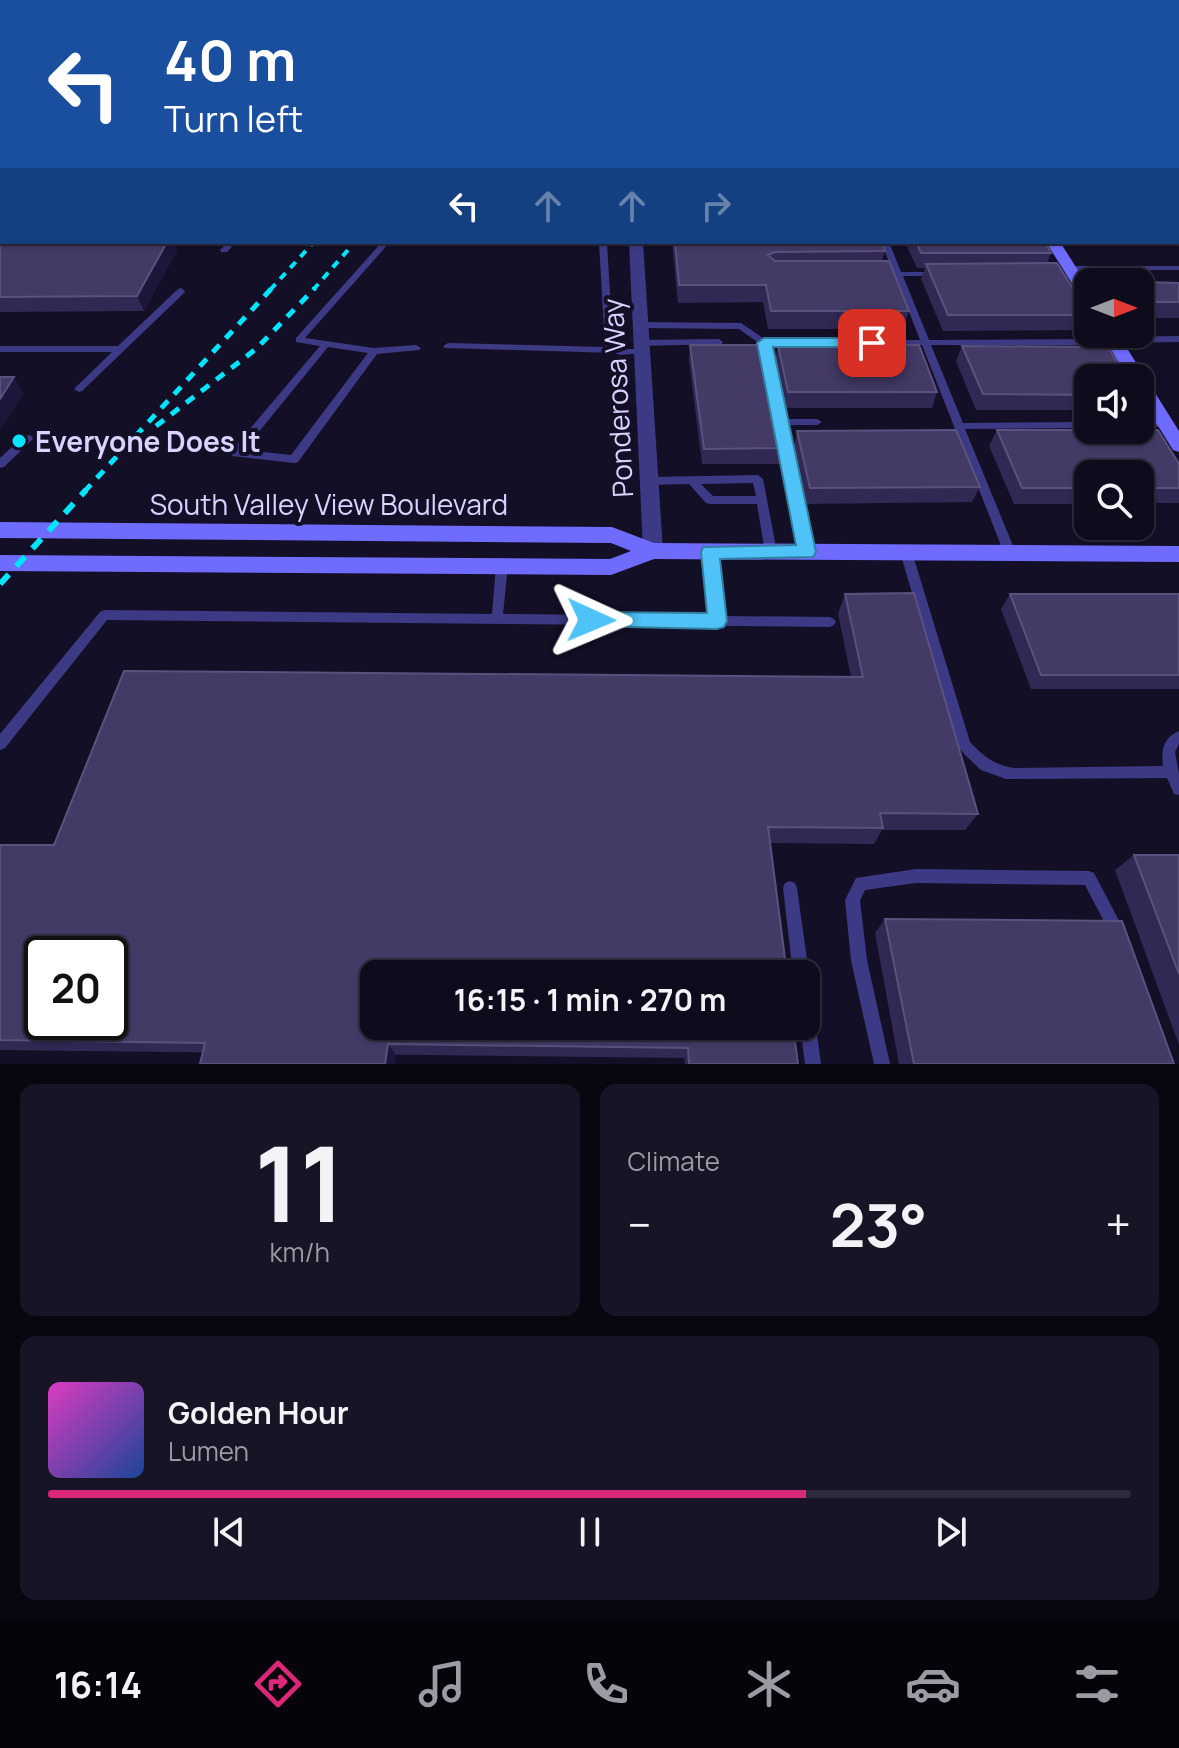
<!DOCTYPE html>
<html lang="en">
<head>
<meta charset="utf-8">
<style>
  :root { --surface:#0e0b1c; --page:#171425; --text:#f1f3f6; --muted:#9b9ba3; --line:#2e2b3b; --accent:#db2777 }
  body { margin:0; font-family:Manrope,sans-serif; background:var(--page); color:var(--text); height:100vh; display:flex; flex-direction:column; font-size:30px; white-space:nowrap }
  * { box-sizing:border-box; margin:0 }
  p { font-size:26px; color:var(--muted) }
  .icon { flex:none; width:44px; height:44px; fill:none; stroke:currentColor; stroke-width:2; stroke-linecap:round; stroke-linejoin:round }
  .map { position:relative; height:1064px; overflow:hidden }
  .details { display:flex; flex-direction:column; gap:20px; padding:20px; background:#08060f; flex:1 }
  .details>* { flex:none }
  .banner { position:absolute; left:0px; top:0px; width:1180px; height:244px; box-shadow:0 2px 6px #0004,0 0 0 2px var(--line); background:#1a4fa0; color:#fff; overflow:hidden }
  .needle { width:52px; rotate:90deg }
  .controls { position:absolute; left:1074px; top:268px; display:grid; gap:16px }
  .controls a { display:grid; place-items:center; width:80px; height:80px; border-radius:16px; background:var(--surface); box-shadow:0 2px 6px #0004,0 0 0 2px var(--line); font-size:40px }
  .speed { position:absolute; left:24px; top:936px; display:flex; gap:16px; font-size:40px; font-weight:700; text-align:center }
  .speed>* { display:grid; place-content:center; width:104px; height:104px; border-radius:50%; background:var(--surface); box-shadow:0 2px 6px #0004,0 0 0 2px var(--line); line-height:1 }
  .speed .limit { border:4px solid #111; border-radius:12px; background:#fff; color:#111 }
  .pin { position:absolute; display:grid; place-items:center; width:68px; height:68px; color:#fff; margin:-34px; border-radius:16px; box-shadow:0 4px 12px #0006 }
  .me { position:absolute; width:88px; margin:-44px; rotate:91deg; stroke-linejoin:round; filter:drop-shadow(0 0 6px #0008) }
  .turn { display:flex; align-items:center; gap:28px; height:168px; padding:0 32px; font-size:36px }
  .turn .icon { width:104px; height:104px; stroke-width:2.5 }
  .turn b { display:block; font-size:56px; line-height:68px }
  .lanes { display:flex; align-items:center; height:76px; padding:0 32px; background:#0003; justify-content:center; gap:40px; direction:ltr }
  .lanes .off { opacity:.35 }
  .big { font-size:60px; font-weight:700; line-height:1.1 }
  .details .card { flex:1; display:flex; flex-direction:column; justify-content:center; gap:12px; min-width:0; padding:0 28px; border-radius:16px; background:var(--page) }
  .details .dial { align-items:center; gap:0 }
  .dial b { font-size:104px; line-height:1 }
  .song { display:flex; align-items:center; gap:24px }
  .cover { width:96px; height:96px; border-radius:12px; background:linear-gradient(135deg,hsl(310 70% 55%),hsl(220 70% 35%)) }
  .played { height:8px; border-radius:4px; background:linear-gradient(90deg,var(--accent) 70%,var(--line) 70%) }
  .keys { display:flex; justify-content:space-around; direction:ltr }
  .heat { display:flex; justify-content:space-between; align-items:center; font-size:44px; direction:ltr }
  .details .tiles { flex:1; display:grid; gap:20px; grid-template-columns:1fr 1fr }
  .card:last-child { grid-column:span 2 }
  .trip { position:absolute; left:360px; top:960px; width:460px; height:80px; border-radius:16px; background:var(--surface); box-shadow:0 2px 6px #0004,0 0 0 2px var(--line); font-weight:700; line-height:80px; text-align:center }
  .tabs { display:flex; height:128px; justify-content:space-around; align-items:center; background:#06040b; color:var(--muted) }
  .tabs .icon { width:56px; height:56px }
  .tabs .current { color:var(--accent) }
  .tabs b { font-size:36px; color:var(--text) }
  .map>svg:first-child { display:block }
</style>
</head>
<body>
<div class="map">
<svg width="1179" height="1064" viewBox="0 0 1179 1064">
  <rect width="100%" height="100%" fill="#130f26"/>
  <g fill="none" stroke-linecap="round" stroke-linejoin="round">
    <path fill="#3d3a85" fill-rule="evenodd" d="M313,0H319L318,2H312Z
      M829,0H835L836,2H830Z
      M939,0H945L946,2H940Z
      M1165,0H1172L1174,2H1167Z
      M1178,6L1179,7V11L1178,10Z
      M0,11H2V15H0Z
      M2,27V32L0,33V28Z
      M1178,31H1179V35H1178Z
      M2,56V61L0,62V57Z
      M1178,115H1179V119H1178Z
      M0,119H2V123H0Z
      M1178,213H1179V217H1178Z
      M228,242H236L227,252H221L220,250Z
      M382,242H390L305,338L374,348L416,345L421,348L419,350L377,354L298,462L294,463L232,456L231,453L232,450L320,346L296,342V338ZM328,347L368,353L291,455L244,450Z
      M599,242H607L613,345L622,349H643V353L620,355L614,353L445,348L443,346L448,343L605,347Z
      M881,242H889L901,272H936L940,274L936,276H903L929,340L1110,339L1114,337L1179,336V342L1119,343L1115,345H931L963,423L1088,422V428L965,429L1016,553L1014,556H1006L1004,553L922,345L769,346L784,419H817L822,422L817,425H786L813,552L811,555H803L801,552L760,344L739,329L639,328L635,325L639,322L741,323L766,340H920L895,276L889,274L893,272Z
      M1066,266H1179V270H1066Z
      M181,288L185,291L184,293L82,391L79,392L74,389L112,352H0V346H118L178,289Z
      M719,339L723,342L722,344L640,346L636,343L640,340Z
      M1140,421H1165L1170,424L1165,427H1140Z
      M28,435L32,436L33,438L32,440L4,467L0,468V458L24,436Z
      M758,475L763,479L777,552L775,555H767L765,552L757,504H710L706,503L689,484L650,485L645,481L650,477ZM753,483L756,496H713L701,484Z
      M710,548L714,549L716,552L722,616L830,617L834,619L836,622L834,625L830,627L107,620L5,748L0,750V734L100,612L104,610L492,614L496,566L498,563H506L508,566L503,614L711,616L704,552L706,549Z
      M906,548L910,549L912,552L970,742C983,756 994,765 1014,768L1163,766C1161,750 1163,738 1179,731V744L1175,752L1179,774V795L1174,794L1167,778L1006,779L981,770L965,755L957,745L900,552L902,549Z
      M916,869L1089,871L1094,873L1125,932L1122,937L1117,940L1112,937L1085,885L916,883L865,890L860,901L867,960L890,1064H874L851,960L845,900L856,878Z
      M790,881L795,883L797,888L809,974L806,980V974H793L783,888L785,883Z
      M806,1003L812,1005L814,1011L821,1064H805L800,1026H806Z"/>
    <path fill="#3d3a85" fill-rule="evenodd" d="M341,0H351L340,2Z
      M899,0H909L910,2H900Z
      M0,51H2V57H0Z
      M629,242H643L663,551L660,557H646L643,551Z"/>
    <path fill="#6f6bff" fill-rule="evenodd" d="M1046,242H1060L1088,286V303L1083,301Z
      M1102,334H1118L1179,431V452L1173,450L1140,397V378H1128Z
      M0,522L612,527L654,543L1179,546V562L654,559L611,575L0,571V555L610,559L631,551L611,543L0,538Z"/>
    <path stroke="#00e5ff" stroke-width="3" stroke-dasharray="7 5" stroke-linecap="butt" d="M586,2L590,0"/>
    <path stroke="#00e5ff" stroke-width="4" stroke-dasharray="8 7" stroke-linecap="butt" d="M270,290L314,242
      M313,290L355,242"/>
    <path stroke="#00e5ff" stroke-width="5" stroke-dasharray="10 9" stroke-linecap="butt" d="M156,426L256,349L315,288
      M84,492L272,288"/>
    <path stroke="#00e5ff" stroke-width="6" stroke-dasharray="13 11" stroke-linecap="butt" d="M0,584L86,490"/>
  </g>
  <path fill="#312854" d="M763,0H824V2H763Z
    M861,0H882L881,2H862Z
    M981,0H1010L1007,2H983Z
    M1028,0H1136L1138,2H1030Z
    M0,65H2V102H0Z
    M1178,118H1179V149L1178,148Z
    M0,131H2V200H0Z
    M0,236L2,242H173L177,250L144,311L0,312Z
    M672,242H882L885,251L882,261L909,311L903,329H768L763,302L678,303Z
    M905,242H1045L1051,253L1047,263L1088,315V319L1082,330L943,331L921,279L925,268H917Z
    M1144,282L1179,283V318H1149L1140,304V289Z
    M690,345L773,392L770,405L776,432L784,448L781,464H702L689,360Z
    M778,345L937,392L932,408H785L775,361Z
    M962,346L1088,378V410H976L956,361Z
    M997,430L1179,464V503H1140V474H1088V504H1014L989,446Z
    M797,431L980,487L972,502L806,504L794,447Z
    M845,594L978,814L965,830H882L874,844L770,843L798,1064H685L684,1058L0,1050V845H54L851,677L838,614Z
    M1010,594H1179V689H1031L1001,609Z
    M1134,855H1179V1045L1115,870Z
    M885,919L1174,1064H899L875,933Z"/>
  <path fill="#1d163a" d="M0,0H19L17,2H2V5Z
    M694,0H722L718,2H694Z
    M999,0H1010L1007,2H996Z
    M167,242H173L177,250L144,311L137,296Z
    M14,377L24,393L0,430V399Z
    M388,1044L396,1055L394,1064H385Z"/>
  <path fill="#433a66" stroke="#5a527e" stroke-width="2" fill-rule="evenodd" d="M86,0H298L297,2H84Z
    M357,0H442L441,2H356Z
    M617,0H702L704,1L701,2H613Z
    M770,0H824L771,2Z
    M1042,0H1136L1138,2H1044Z
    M1178,39L1179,40V75L1178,74Z
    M0,65H2V89H0Z
    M0,131H2V185H0Z
    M0,236H2V242H167L137,296L0,297Z
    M675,242H882L885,251L775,252L768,255L775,261H889L909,311H771L766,285H679Z
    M916,242H1045L1051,253H921Z
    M1057,263L1088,312V315H948L926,264Z
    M1144,282L1179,283V302H1157Z
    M690,345H763L773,392H767L776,432H781L784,448L704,449Z
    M778,345H919L937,392H788Z
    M962,346L1108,347L1127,378H1088V395L983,394Z
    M0,377H14L0,399Z
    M956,430L980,487L810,488L797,431Z
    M997,430H1158L1179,464V488H1140V474H1088V488H1022Z
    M914,593L978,814L880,813L883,828L768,827L787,974H374V1026H793L798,1064H689L688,1048L388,1044L385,1064H200L205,1043L0,1040V845H54L124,671L863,677L845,594ZM42,954H110V1022H42Z
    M1010,594H1179V675H1041Z
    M1134,855H1179V974Z
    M885,919L1122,921L1174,1064H914Z"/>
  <path fill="#4fc3f7" stroke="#337fa1" stroke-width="2" d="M764,338H872L880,343L872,347H773L816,552L813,557L720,559L727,621L724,627L717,629L584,626L581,620L584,614L591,612L707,613L701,552L703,547L796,545L757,343Z"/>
  <circle fill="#00e5ff" stroke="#130f26" stroke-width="3" cx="19" cy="441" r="8"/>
  <g text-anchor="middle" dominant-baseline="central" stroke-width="8" stroke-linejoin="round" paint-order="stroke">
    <g font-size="28" fill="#d9d4ff" stroke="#130f26">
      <text transform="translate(617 398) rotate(-93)">Ponderosa Way</text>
      <text x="329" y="504">South Valley View Boulevard</text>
    </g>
    <g font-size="28" font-weight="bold" fill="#d9d4ff" stroke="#130f26" text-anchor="start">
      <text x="35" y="441">Everyone Does It</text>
    </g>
  </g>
</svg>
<div class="controls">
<a><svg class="needle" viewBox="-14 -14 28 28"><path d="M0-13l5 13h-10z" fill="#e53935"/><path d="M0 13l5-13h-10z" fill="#9b9ba3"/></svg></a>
<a><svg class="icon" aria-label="sound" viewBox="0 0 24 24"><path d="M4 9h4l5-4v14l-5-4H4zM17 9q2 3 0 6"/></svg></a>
<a><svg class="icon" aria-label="search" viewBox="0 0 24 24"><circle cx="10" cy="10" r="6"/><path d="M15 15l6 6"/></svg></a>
</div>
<div class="speed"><div class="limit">20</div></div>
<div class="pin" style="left:872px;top:343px;background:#d93025"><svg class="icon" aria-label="arrive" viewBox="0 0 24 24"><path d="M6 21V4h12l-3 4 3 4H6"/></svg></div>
<svg class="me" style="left:591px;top:620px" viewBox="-20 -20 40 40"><path d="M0-17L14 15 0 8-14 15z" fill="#4fc3f7" stroke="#fff" stroke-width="4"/></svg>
<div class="trip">16:15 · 1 min · 270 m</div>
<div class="banner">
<div class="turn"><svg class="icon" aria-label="left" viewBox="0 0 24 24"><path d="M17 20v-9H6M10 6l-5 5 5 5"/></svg><div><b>40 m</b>Turn left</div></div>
<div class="lanes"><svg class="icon" aria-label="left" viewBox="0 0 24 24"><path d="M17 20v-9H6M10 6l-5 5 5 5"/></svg><svg class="icon off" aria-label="ahead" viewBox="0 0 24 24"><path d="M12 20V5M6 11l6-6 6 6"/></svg><svg class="icon off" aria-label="ahead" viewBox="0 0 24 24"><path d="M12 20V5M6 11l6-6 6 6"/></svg><svg class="icon off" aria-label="right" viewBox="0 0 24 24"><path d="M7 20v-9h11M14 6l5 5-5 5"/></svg></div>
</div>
</div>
<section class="details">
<div class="tiles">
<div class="card dial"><b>11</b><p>km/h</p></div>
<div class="card"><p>Climate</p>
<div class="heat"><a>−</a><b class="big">23°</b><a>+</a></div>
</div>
<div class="card">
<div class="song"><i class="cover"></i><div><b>Golden Hour</b><p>Lumen</p></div></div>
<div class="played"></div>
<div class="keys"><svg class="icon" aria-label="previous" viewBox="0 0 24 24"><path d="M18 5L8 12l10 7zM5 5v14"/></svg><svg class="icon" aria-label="pause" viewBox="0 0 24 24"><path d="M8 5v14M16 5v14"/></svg><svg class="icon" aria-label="next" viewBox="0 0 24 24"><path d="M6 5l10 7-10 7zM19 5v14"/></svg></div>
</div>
</div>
</section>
<nav class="tabs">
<b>16:14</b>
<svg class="icon current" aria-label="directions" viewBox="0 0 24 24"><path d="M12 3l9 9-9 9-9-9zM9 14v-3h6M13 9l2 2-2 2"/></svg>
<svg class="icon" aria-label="music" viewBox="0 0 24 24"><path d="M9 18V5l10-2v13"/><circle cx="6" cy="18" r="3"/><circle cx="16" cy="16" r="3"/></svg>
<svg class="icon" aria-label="phone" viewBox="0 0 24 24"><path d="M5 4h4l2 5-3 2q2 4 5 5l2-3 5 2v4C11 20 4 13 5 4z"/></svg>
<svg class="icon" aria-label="climate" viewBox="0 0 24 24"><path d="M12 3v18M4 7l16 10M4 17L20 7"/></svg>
<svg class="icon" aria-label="car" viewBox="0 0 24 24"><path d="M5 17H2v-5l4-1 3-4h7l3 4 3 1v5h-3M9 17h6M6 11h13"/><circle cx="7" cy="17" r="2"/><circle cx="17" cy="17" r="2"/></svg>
<svg class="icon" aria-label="filters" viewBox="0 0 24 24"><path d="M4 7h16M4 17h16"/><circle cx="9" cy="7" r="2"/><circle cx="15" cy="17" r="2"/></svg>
</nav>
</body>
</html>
